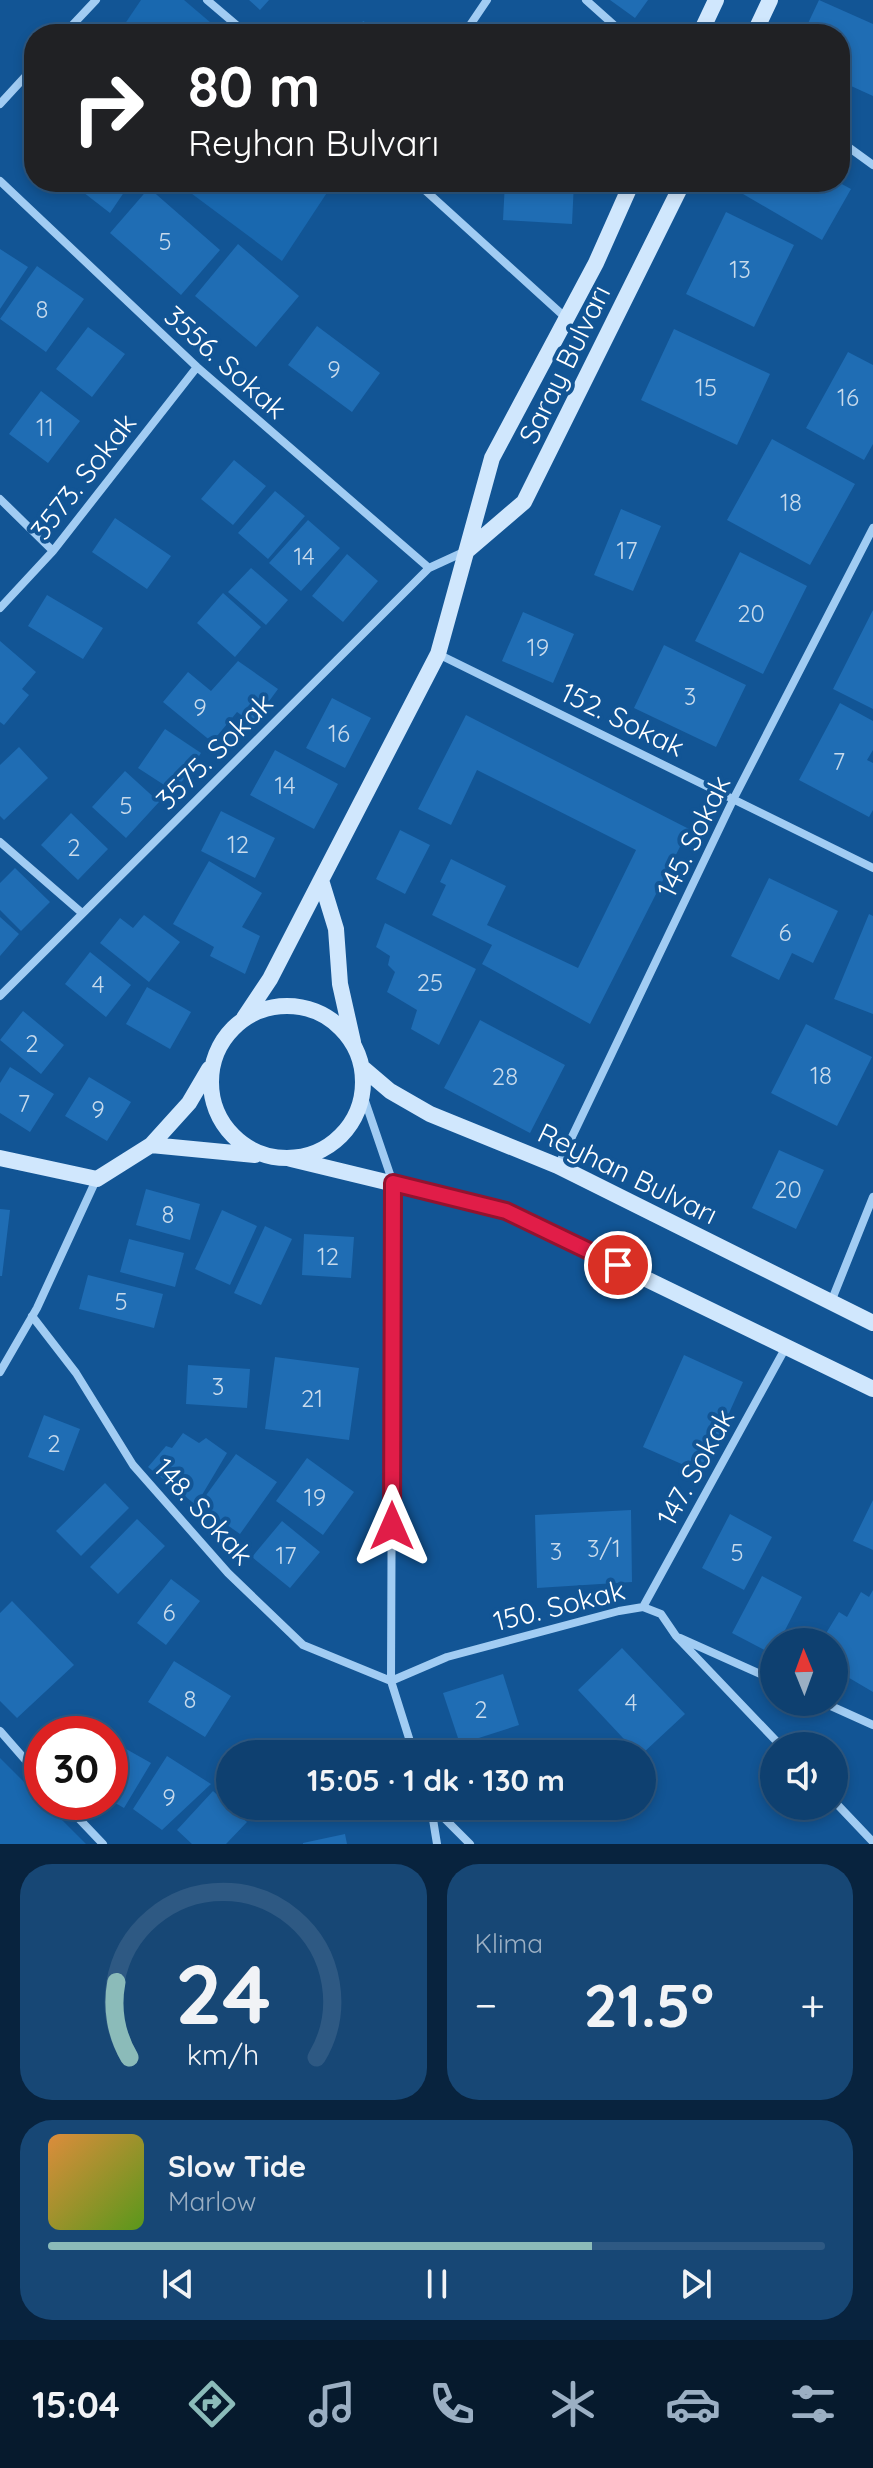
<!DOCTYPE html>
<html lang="tr">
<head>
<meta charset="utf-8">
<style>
  :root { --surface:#0e4070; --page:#174775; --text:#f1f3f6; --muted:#9bafc3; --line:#2e5983; --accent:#8bbbb9 }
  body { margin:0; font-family:Quicksand,sans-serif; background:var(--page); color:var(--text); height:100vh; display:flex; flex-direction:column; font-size:30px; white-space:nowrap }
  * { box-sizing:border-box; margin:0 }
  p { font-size:26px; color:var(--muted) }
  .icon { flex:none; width:44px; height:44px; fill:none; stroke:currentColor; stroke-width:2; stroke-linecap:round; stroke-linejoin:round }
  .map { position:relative; height:1844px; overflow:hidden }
  .sheet { display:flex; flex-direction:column; gap:20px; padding:20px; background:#08233e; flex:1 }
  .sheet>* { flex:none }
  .guide { position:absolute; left:24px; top:24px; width:826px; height:168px; border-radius:32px; box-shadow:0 4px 12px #0003,0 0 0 2px var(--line); background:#202124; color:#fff; overflow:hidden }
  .needle { width:52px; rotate:359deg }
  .fabs { position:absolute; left:760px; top:1628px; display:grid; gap:16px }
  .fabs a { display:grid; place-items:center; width:88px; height:88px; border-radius:50%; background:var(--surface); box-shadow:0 4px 12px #0003,0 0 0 2px var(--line); font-size:40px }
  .speed { position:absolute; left:24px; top:1716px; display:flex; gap:16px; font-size:40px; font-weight:700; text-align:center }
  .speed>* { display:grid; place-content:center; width:104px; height:104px; border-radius:50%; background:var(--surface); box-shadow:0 4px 12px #0003,0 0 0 2px var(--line); line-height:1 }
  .speed .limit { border:12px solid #d22; background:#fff; color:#111 }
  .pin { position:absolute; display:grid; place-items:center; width:68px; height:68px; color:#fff; margin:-34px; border:4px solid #fff; border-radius:50%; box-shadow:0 2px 8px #0007 }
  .me { position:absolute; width:88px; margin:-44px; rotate:0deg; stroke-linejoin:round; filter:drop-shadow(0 0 6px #0008) }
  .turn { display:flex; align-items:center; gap:28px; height:168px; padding:0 32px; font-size:36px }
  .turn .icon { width:104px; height:104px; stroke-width:2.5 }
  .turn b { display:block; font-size:56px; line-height:68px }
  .big { font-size:60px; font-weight:700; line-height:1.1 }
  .sheet .card { flex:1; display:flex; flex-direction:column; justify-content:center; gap:12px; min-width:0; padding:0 28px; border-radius:32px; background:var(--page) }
  .sheet .dial { align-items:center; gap:0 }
  .dial svg { height:208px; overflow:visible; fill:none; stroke:var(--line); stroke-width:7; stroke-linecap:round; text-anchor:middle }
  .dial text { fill:var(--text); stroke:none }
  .song { display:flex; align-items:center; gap:24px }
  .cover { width:96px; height:96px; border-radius:12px; background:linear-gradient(135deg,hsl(30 70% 55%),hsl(90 70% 35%)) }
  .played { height:8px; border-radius:4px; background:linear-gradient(90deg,var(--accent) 70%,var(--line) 70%) }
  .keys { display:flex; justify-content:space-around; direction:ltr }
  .heat { display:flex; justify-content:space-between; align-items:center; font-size:44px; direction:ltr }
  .sheet .tiles { flex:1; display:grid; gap:20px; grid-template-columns:1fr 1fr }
  .card:last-child { grid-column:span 2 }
  .trip { position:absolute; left:216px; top:1740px; width:440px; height:80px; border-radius:40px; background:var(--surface); box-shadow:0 4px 12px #0003,0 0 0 2px var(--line); font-weight:700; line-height:80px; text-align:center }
  .tab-bar { display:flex; height:128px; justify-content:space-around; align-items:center; background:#061a2d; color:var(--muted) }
  .tab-bar .icon { width:56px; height:56px }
  .tab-bar .current { color:var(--accent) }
  .tab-bar b { font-size:36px; color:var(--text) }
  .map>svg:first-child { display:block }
</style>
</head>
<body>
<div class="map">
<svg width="873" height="1844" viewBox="0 0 873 1844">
  <rect width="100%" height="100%" fill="#125595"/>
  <path fill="#1968af" d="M141,0H184L224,34H179L172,28L167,34H118Z
    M176,182H334L282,261Z
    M0,1758L86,1844H0Z"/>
  <path fill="#1f6db4" d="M249,0H269L260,10Z
    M610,0H648L635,18Z
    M819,0L873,24V96L840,81V34H803Z
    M363,21L387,34H356Z
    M34,150V171L24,163Z
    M48,182H68L60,192Z
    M70,182H131L110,213Z
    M505,182H574L572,224L503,220Z
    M733,182H838L851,189L822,240L731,187Z
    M149,188L220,250L181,295L110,233Z
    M726,212L794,245L754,327L686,294Z
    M238,244L299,296L256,347L195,296Z
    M0,249L28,267L0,309Z
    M37,266L84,299L46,352L0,319Z
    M317,326L380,373L352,412L288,365Z
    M88,327L125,354L92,397L56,369Z
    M674,329L770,374L737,445L641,400Z
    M848,352L873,365V444L864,460L806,428Z
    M41,391L80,421L48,463L9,434Z
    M772,439L855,484L810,565L727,520Z
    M234,460L266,486L233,525L201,499Z
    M275,491L305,516L268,559L238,533Z
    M621,509L661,526L633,591L594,575Z
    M115,518L171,556L147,589L92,552Z
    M308,520L340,548L301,591L269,563Z
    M740,552L807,586L763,674L695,641Z
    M347,554L378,581L343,622L312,596Z
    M251,568L288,600L266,625L228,592Z
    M223,593L261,627L235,657L197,623Z
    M47,595L103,628L83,659L28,626Z
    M873,610V709L833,689Z
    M523,612L574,634L553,683L502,661Z
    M0,641L36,672L22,689L29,695L4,725L0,722Z
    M664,645L746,685L716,747L634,708Z
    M238,661L278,689L253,723L237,712L212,742L163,702L188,672L211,691Z
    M332,698L371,718L345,768L306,748Z
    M840,703L873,721V750L867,760L873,763V810L869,817L799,780Z
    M466,715L689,829L590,1024L482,964L492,945L432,915L446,885L440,882L451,859L506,886L487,925L578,968L636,850L477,770L451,825L418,809Z
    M165,729L201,753L175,792L138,768Z
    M19,747L48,778L4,820L0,816V765Z
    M275,750L338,784L314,829L250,795Z
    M125,771L159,802L126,838L92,807Z
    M221,811L275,838L255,878L201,851Z
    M71,813L108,849L78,880L41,845Z
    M400,830L430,845L405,894L376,879Z
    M209,861L262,893L242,927L260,936L245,974L210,956L214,947L173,924Z
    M15,868L50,902L21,931L0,910V883Z
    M769,878L838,911L813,963L792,953L779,980L731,956Z
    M869,914L873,916V1014L834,999Z
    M144,915L180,942L149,982L100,943L120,918L133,928Z
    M0,917L19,934L0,956Z
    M385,923L476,969L439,1045L411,1029L417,1010L387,992L395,972L388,965L390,956L376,947Z
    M90,952L131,985L106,1017L65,984Z
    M147,987L191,1012L170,1049L126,1024Z
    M23,1011L64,1045L41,1074L0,1040Z
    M480,1020L565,1065L530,1133L444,1088Z
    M806,1024L872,1057L837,1126L771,1093Z
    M10,1067L54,1094L30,1132L0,1113V1083Z
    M89,1077L131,1102L107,1141L65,1116Z
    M779,1150L824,1170L796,1229L752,1208Z
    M146,1189L200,1204L190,1240L136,1225Z
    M0,1209L10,1210L2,1276H0Z
    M222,1210L257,1226L230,1285L195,1269Z
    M265,1226L292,1239L261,1305L234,1293Z
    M304,1234L354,1237L351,1278L302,1275Z
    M129,1239L184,1253L175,1287L120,1272Z
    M88,1275L163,1294L154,1328L79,1309Z
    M684,1355L743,1382L702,1473L643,1447Z
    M275,1357L359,1368L349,1440L265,1429Z
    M188,1365L250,1369L247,1408L186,1404Z
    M44,1415L80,1429L64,1471L28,1457Z
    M183,1433L199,1443L206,1438L227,1453L196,1505L148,1467L166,1446L172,1448Z
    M236,1454L277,1482L240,1534L199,1505Z
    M307,1458L354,1492L323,1535L276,1501Z
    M105,1483L129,1508L81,1556L56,1531Z
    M873,1500V1550L853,1541Z
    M631,1510L632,1582L537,1588L535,1515Z
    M730,1514L772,1537L744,1590L702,1568Z
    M137,1519L165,1546L118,1594L90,1567Z
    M282,1521L320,1552L290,1588L252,1557Z
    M762,1576L802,1597L779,1642H774L772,1654L732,1633Z
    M171,1579L200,1601L166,1645L137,1623Z
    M873,1590V1692L834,1669V1640L825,1635L839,1612L847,1617L861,1592L869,1597Z
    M12,1601L74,1665L17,1718L0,1701V1613Z
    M622,1648L685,1714L642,1754H638L578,1690Z
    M174,1661L231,1696L205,1737L148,1702Z
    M503,1674L519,1725L460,1744L443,1693Z
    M536,1744L541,1754H516Z
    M119,1745L151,1763L124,1808L110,1800V1759Z
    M167,1756L211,1784L162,1830L133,1809Z
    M213,1791L247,1822L226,1844H192L177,1830Z
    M498,1806H537L506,1822Z
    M345,1834L347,1844H303V1843Z"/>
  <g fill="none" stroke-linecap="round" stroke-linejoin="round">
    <path stroke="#a1ccf3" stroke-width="8" d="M207,0L247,34
      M586,0L624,34
      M64,34L96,0
      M464,34L487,0
      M0,104L34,67
      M840,141L873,165
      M0,181L197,367L429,568
      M416,182L566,318
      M0,499L53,551
      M0,608L53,551L197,367
      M438,654L873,868
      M0,842L82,913
      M0,996L429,568L466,551
      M363,1095L393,1183L391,1681L414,1754
      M558,1166L734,798L873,528
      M831,1302L873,1197
      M32,1316L76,1373L133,1465L228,1573L303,1645L391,1681L447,1657L619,1611L643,1607L661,1614L676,1636L781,1746
      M0,1372L37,1308L96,1180
      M643,1607L786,1347
      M680,1638L774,1680
      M822,1702L873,1725
      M0,1731L42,1779
      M834,1801L873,1842
      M63,1802L103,1844
      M432,1806L470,1844
      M431,1807L437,1844"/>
    <path stroke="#d0e7fd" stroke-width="16" d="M700,34L716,0
      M754,34L770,0
      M468,550L524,502L683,182
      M321,880L438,654L492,458L596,263L632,182
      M211 1082a76 76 0 1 1 152 0a76 76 0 1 1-152 0Z
      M244,1018L270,979L321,880L336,929L340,984L353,1042
      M363,1068L390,1091L430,1114L558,1166L873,1323
      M209,1069L189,1103L151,1145L255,1155
      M0,1158L97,1179L151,1145
      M291,1159L506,1211L873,1389"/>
  </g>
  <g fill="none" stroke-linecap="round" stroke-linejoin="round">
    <g stroke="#92132f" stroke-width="20">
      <path id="route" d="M392,1526L393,1183L506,1211L618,1265"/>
    </g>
    <use href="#route" stroke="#e11d48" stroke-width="14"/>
  </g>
  <g text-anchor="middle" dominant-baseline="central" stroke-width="8" stroke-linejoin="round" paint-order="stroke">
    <g font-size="24" fill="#c7daec">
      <text x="165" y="241">5</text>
      <text x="740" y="269">13</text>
      <text x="42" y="309">8</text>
      <text x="334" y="369">9</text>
      <text x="706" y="387">15</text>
      <text x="848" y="397">16</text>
      <text x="45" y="427">11</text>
      <text x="791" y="502">18</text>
      <text x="627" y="550">17</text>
      <text x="304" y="556">14</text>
      <text x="751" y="613">20</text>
      <text x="538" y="647">19</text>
      <text x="690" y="696">3</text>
      <text x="200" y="707">9</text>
      <text x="339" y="733">16</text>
      <text x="839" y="761">7</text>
      <text x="285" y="785">14</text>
      <text x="126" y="805">5</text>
      <text x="238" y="844">12</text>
      <text x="74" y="847">2</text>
      <text x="785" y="932">6</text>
      <text x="430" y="982">25</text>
      <text x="98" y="984">4</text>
      <text x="32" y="1043">2</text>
      <text x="821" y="1075">18</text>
      <text x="505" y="1076">28</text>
      <text x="24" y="1103">7</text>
      <text x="98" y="1109">9</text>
      <text x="788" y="1189">20</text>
      <text x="168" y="1214">8</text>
      <text x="328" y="1256">12</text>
      <text x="121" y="1301">5</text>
      <text x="218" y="1386">3</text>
      <text x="312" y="1398">21</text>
      <text x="54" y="1443">2</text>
      <text x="315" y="1497">19</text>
      <text x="604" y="1548">3/1</text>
      <text x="556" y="1551">3</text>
      <text x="737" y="1552">5</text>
      <text x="286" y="1555">17</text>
      <text x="169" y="1612">6</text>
      <text x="190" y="1699">8</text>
      <text x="631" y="1702">4</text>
      <text x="481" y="1709">2</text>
      <text x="169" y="1797">9</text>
    </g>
    <g font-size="28" fill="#fff" stroke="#125595">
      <text transform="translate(226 362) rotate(42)">3556. Sokak</text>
      <text transform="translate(564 364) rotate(-64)">Saray Bulvarı</text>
      <text transform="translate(83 476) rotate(-52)">3573. Sokak</text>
      <text transform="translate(623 719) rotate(26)">152. Sokak</text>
      <text transform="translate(214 751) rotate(-45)">3575. Sokak</text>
      <text transform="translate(693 836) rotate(-64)">145. Sokak</text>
      <text transform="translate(628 1173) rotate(26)">Reyhan Bulvarı</text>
      <text transform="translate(695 1467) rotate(-61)">147. Sokak</text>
      <text transform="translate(204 1511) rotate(48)">148. Sokak</text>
      <text transform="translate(559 1605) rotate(-14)">150. Sokak</text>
    </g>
  </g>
</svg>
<div class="fabs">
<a><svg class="needle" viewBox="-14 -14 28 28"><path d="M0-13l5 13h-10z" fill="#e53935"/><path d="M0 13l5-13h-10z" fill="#9bafc3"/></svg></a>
<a><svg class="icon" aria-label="sound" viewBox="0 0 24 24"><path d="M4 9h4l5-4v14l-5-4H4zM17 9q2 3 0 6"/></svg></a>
</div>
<div class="speed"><div class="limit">30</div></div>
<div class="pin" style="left:618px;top:1265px;background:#d93025"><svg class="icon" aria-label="arrive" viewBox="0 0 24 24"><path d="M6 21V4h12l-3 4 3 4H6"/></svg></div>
<svg class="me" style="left:392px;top:1526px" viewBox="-20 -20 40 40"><path d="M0-17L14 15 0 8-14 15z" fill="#e11d48" stroke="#fff" stroke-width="4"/></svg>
<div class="trip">15:05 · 1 dk · 130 m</div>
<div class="guide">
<div class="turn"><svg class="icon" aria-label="right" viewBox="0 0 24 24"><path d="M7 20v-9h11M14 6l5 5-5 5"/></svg><div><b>80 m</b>Reyhan Bulvarı</div></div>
</div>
</div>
<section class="sheet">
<div class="tiles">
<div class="card dial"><svg viewBox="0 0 100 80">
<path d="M14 69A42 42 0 1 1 86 69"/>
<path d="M14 69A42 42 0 0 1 9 40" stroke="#8bbbb9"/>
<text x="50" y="56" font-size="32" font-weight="700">24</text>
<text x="50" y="72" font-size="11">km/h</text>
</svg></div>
<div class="card"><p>Klima</p>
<div class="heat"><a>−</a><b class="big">21.5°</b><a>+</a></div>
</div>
<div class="card">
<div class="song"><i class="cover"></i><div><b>Slow Tide</b><p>Marlow</p></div></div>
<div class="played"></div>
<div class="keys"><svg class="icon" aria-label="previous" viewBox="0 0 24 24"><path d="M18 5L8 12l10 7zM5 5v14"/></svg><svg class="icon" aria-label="pause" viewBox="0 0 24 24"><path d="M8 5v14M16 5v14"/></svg><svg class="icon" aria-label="next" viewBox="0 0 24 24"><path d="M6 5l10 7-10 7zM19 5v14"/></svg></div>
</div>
</div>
</section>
<nav class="tab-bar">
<b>15:04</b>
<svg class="icon current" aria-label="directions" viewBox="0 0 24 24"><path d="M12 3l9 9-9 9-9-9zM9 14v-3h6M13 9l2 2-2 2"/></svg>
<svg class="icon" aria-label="music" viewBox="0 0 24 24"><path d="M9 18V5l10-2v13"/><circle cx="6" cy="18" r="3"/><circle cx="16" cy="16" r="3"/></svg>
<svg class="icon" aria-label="phone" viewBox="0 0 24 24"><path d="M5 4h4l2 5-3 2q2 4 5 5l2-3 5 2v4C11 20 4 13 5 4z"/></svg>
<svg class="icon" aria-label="climate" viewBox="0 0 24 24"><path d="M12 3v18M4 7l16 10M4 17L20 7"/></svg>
<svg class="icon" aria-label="car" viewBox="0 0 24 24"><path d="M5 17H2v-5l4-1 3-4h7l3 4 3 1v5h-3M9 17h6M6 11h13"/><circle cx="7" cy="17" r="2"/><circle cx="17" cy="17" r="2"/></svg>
<svg class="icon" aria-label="filters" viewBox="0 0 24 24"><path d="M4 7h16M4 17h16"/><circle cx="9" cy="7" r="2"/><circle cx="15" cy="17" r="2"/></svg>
</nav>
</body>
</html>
